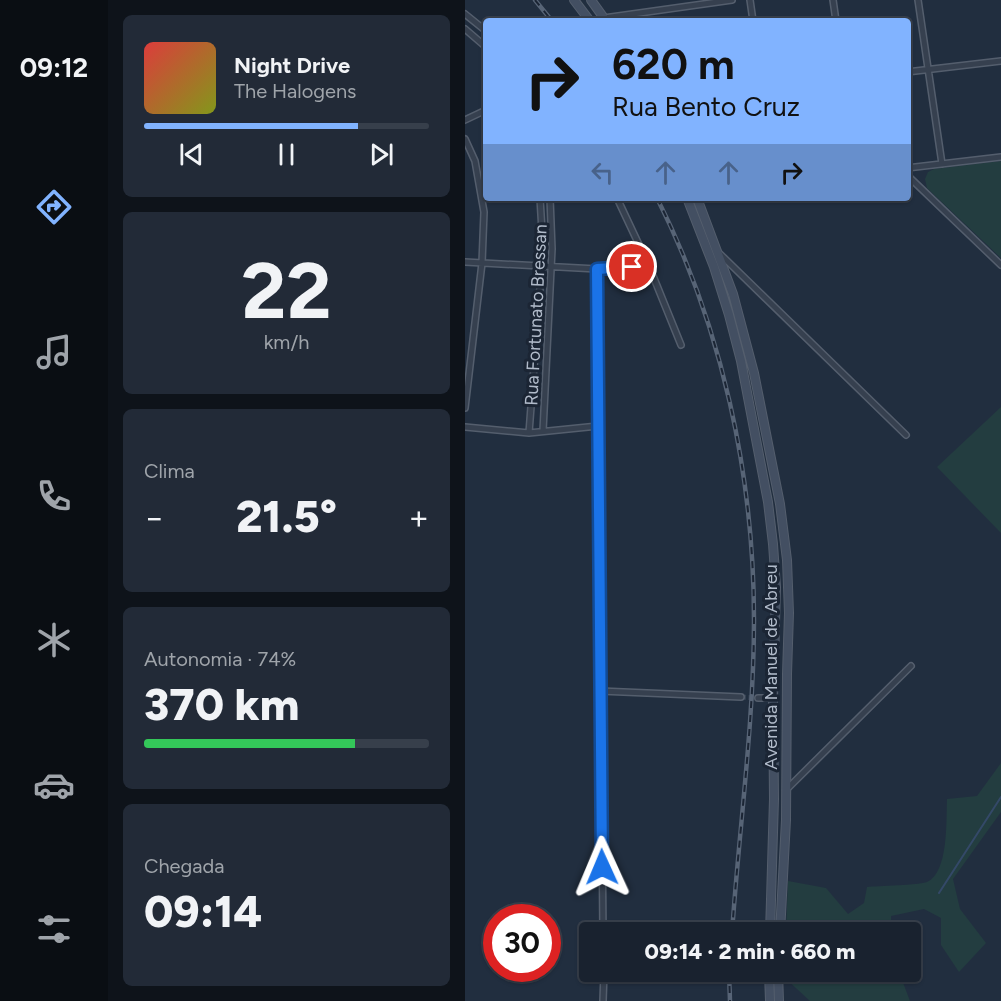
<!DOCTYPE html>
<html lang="pt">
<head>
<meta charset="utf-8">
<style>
  :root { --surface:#19222f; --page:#222a37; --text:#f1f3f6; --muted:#9fa4aa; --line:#373f4b; --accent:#81b3ff }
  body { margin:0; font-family:Figtree,sans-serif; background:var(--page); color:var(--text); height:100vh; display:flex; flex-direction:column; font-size:22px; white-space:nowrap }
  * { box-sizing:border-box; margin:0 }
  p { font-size:20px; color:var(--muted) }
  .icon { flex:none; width:33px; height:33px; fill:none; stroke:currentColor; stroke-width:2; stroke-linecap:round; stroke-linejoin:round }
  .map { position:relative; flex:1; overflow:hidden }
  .drawer { display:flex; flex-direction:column; gap:15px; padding:15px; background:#0e131a; width:357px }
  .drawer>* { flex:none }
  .top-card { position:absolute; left:18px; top:18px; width:428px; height:183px; border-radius:6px; box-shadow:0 2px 4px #0004,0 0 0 2px var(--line); background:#81b3ff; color:#111; overflow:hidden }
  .speed { position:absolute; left:18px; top:904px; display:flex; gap:12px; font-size:30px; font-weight:700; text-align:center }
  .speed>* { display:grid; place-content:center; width:78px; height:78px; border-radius:50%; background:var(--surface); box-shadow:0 2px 4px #0004,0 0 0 2px var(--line); line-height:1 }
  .speed .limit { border:9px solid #d22; background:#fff; color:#111 }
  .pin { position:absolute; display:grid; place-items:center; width:51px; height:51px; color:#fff; margin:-26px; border:3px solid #fff; border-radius:50%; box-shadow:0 2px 6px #0007 }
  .me { position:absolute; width:66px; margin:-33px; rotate:359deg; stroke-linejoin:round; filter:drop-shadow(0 0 4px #0008) }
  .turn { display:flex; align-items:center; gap:21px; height:126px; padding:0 30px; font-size:27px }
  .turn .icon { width:78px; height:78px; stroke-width:2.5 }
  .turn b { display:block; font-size:42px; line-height:51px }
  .lanes { display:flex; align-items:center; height:57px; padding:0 30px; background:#0003; justify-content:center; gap:30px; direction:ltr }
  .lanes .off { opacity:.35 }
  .big { font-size:45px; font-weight:800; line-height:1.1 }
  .drawer .widget { flex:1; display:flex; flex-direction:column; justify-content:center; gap:9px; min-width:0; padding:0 21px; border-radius:9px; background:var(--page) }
  .drawer .dial { align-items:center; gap:0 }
  .dial b { font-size:78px; line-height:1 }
  .song { display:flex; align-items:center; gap:18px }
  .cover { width:72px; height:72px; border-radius:9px; background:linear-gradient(135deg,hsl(0 70% 55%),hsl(70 70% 35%)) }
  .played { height:6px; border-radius:3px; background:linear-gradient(90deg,var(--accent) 75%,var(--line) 75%) }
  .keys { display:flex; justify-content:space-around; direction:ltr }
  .heat { display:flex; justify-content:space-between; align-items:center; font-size:33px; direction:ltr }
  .charge { height:9px; border-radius:4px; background:linear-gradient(90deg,#34c759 74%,var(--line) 0) }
  .trip { position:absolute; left:114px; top:922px; width:342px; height:60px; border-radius:6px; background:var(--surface); box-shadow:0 2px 4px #0004,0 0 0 2px var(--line); font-weight:800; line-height:60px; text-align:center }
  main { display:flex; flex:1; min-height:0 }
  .tabs { display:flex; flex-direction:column; width:108px; justify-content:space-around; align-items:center; background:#0a0e13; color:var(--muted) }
  .tabs .icon { width:42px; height:42px }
  .tabs .selected { color:var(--accent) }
  .tabs b { font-size:27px; color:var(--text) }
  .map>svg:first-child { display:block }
</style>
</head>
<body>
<main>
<nav class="tabs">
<b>09:12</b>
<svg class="icon selected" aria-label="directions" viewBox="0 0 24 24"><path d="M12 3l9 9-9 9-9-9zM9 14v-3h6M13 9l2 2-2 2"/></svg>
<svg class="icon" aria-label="music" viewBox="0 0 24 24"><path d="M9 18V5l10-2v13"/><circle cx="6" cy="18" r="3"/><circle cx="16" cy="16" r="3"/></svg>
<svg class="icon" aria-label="phone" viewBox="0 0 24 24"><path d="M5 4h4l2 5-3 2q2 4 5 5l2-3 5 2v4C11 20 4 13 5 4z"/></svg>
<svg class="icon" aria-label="climate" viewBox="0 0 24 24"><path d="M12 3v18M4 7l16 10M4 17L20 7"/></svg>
<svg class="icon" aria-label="car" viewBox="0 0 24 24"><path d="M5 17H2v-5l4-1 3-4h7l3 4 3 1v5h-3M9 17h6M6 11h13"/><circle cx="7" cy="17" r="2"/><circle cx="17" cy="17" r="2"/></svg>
<svg class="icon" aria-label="filters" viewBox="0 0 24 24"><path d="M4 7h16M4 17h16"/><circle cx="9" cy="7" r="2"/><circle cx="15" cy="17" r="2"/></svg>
</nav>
<section class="drawer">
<div class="widget">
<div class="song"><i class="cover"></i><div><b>Night Drive</b><p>The Halogens</p></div></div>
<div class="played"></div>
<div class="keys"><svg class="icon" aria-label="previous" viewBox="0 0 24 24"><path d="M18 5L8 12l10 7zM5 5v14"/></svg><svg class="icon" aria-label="pause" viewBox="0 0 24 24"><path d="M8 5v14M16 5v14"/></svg><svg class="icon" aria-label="next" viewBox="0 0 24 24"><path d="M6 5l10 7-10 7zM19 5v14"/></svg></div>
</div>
<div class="widget dial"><b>22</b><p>km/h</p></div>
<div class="widget"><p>Clima</p>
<div class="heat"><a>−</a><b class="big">21.5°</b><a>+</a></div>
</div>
<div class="widget"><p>Autonomia · 74%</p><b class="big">370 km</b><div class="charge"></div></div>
<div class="widget"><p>Chegada</p><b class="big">09:14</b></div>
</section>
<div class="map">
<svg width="536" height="1001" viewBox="0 0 536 1001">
  <rect width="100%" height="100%" fill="#212e3f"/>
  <path fill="#233d40" d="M536,161V258L462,188L460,179L463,172L469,169Z
    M536,407V533L472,467Z
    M536,763V812L488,879L495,909L521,943L494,972L476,945V918L459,909L426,916V933H321L323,881L361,888L383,914L399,903L402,887C412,886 455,885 462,882C484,872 481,820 482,799L512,796Z
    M320,972H434L445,1001H345L319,977Z"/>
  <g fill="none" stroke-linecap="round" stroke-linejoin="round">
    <path stroke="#344968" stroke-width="2" d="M474,893L536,797"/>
    <path stroke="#374354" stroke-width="5" stroke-dasharray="5 2.5" stroke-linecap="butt" d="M276,697L293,698"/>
    <g stroke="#545e6d" stroke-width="8">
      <path id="street" d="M285,0L288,21
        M368,0L371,21
        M453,0L477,164
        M0,14L21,31
        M139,18L267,0
        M0,29L21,47
        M442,72L536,61
        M0,120L21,110
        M0,139L10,161L19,212L17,263L0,408
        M442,168L536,157
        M442,175L536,265
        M152,198L184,266L216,345
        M254,253L441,435
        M0,262L132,269L184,266
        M132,269L138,933
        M0,427L64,433L133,426
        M78,431L87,249L85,198
        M64,433L78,248L75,198
        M135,691L276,697
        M293,698H308
        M321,790L446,666
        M138,1001L139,972"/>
    </g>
    <g stroke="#545e6d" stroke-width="10">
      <path id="secondary" d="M109,0L125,21
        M126,0L141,21
        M222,198L249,267L264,315L276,361L303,502L308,544L311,587L308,698L309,799L305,933
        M232,198L268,294L289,373L315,504L322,560L324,613L322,674L321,820L315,933
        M304,972L305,1001
        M313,972L314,1001"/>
    </g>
    <use href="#street" stroke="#36404f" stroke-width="5"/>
    <use href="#secondary" stroke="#434f62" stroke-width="8"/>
    <g stroke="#576476" stroke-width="4.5">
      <path id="rail" d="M70,0L87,21
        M192,198C257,327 289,475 289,620C289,724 274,829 267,933
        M264,972L265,1001"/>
    </g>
    <use href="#rail" stroke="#1b2534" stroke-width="2" stroke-dasharray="7" stroke-linecap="butt"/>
  </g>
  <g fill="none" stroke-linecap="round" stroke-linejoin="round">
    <g stroke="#114b97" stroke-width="15">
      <path id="route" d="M137,867L132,269L167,267"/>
    </g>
    <use href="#route" stroke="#1a73e8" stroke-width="10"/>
  </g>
  <g text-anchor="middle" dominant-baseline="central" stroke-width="6" stroke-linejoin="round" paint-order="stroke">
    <g font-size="18" fill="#b1bbca" stroke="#1b2534">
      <text transform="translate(71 315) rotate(-87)">Rua Fortunato Bressan</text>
      <text transform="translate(306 667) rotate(-90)">Avenida Manuel de Abreu</text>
    </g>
  </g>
</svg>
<div class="speed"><div class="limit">30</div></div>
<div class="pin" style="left:167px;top:267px;background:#d93025"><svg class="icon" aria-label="arrive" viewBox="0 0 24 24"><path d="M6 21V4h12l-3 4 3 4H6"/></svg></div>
<svg class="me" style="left:137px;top:867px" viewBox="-20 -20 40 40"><path d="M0-17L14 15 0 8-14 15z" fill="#1a73e8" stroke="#fff" stroke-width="4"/></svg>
<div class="trip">09:14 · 2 min · 660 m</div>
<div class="top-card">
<div class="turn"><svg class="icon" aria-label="right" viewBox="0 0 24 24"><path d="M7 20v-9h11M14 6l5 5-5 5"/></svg><div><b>620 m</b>Rua Bento Cruz</div></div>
<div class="lanes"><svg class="icon off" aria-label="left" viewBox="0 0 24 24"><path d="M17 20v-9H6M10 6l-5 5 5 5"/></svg><svg class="icon off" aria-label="ahead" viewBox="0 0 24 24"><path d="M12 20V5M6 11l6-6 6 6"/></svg><svg class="icon off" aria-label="ahead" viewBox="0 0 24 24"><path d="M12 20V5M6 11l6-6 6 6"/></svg><svg class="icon" aria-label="right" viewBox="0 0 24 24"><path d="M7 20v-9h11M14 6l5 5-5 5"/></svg></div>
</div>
</div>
</main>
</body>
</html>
